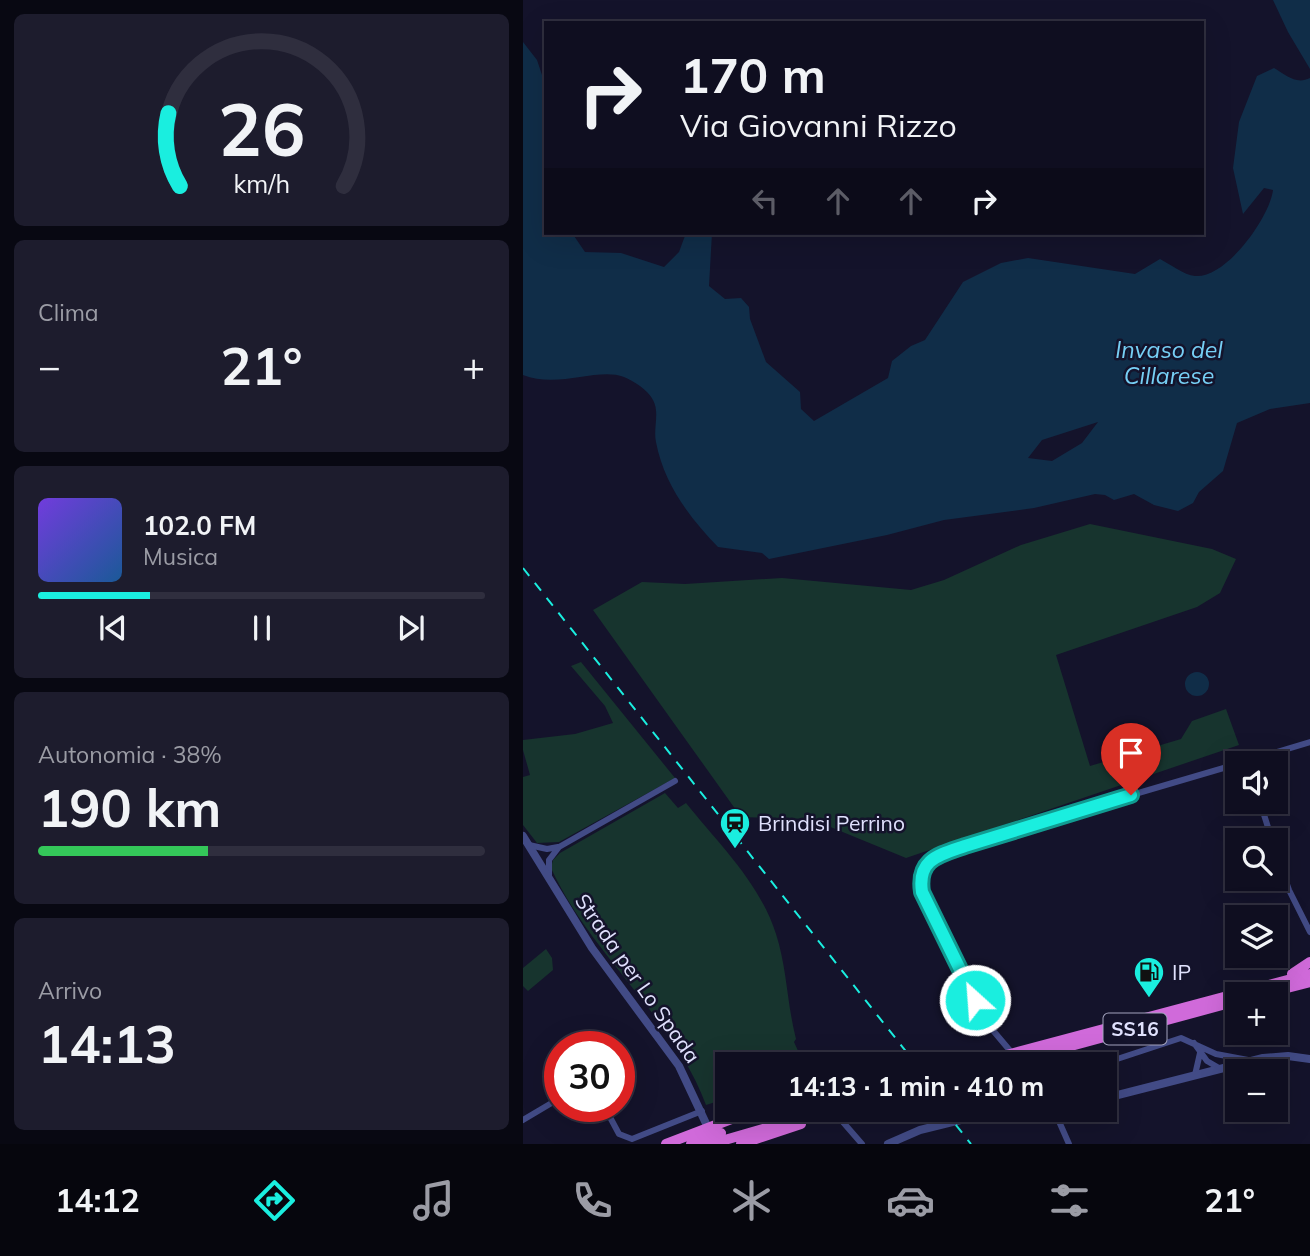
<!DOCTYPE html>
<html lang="it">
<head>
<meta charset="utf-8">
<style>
  :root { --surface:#0f0e20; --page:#1d1c2d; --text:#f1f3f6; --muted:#9b9ca5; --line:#2f2e3e; --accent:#1aeedf }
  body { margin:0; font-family:Mulish,sans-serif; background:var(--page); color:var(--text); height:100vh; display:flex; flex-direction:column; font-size:26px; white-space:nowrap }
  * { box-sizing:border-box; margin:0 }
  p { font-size:23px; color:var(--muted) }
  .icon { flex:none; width:38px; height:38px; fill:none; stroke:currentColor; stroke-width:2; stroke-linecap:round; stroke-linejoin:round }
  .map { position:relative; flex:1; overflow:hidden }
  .panel { display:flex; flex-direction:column; gap:14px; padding:14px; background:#080812; width:523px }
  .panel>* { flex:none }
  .hud { position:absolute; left:21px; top:21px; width:660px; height:214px; border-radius:0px; box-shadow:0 7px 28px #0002,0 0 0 2px var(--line); background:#0f0e20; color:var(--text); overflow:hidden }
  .controls { position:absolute; left:702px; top:751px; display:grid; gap:14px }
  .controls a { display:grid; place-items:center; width:63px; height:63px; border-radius:0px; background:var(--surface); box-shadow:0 7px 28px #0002,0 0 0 2px var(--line); font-size:35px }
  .speed { position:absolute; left:21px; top:1031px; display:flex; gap:14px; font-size:35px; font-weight:700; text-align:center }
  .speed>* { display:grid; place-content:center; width:91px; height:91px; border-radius:50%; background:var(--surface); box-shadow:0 7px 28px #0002,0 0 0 2px var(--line); line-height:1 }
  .speed .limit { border:10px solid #d22; background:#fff; color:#111 }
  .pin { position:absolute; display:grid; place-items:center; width:60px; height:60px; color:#fff; margin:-72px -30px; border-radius:50% 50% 50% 0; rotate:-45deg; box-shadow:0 0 7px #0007 }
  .pin .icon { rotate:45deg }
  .me { position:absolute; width:77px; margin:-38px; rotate:334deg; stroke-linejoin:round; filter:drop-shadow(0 0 5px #0008) }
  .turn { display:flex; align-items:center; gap:24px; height:147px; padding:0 21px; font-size:32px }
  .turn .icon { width:91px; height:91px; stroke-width:2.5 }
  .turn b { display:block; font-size:49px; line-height:60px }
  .lanes { display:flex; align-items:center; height:66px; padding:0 21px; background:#0003; justify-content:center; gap:35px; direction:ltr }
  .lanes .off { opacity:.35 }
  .big { font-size:52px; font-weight:700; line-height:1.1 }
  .panel .tile { flex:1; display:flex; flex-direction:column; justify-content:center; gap:10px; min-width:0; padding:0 24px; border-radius:10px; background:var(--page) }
  .panel .dial { align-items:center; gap:0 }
  .dial svg { height:182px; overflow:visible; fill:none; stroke:var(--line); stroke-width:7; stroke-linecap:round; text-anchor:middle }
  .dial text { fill:var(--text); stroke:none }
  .song { display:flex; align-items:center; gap:21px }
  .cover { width:84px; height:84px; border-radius:10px; background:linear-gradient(135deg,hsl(260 70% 55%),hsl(210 70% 35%)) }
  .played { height:7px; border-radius:4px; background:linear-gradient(90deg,var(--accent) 25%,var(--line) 25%) }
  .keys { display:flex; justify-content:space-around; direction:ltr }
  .heat { display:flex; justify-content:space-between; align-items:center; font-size:38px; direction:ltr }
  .charge { height:10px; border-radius:5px; background:linear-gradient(90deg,#34c759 38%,var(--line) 0) }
  .trip { position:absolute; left:192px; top:1052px; width:402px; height:70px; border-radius:0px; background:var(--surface); box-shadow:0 7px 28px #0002,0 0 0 2px var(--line); font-weight:700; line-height:70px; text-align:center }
  .dock { display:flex; height:112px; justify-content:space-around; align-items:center; background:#06060d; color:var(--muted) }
  .dock .icon { width:49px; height:49px }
  .dock .selected { color:var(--accent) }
  .dock b { font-size:32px; color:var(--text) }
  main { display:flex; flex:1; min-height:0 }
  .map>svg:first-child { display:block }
</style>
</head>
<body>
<main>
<section class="panel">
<div class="tile dial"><svg viewBox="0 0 100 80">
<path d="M14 69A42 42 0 1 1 86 69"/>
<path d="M14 69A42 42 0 0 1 9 37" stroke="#1aeedf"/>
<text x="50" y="56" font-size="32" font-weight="700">26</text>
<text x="50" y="72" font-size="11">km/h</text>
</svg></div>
<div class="tile"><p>Clima</p>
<div class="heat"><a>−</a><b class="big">21°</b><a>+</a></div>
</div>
<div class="tile">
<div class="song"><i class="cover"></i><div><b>102.0 FM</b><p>Musica</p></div></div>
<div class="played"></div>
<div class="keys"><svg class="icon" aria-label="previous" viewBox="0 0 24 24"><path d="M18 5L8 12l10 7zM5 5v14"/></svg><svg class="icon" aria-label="pause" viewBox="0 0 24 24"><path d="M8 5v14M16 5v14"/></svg><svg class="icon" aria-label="next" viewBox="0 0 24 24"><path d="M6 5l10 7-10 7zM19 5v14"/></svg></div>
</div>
<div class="tile"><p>Autonomia · 38%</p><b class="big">190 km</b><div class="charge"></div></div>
<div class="tile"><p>Arrivo</p><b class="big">14:13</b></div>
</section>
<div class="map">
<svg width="787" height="1144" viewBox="0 0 787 1144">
  <rect width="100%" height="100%" fill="#14132b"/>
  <path fill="#17342e" d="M567,524L689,549L713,559L697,593L674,607L533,655L567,766L658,739L669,721L703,709L716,745L383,858L288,819L218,817L70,610L119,582L162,584L259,578L388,590L421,580L498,545Z
    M58,662L152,778L36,842L14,843L0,825V777L7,775L0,750V740L52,734L90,723L82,706L48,666Z
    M142,793L155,808L163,803C195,843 237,883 253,934C264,968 264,1004 273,1039L271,1042L281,1064H205V1098L183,1105C150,1016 67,954 28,868L30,860L37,853Z
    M23,949L29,958L30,970L5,991L0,986V968Z"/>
  <path fill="#102d48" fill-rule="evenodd" d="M750,0H787V69L765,32Z
    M0,42L14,60L23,87V233H49L62,252L98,253L141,267L156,252L163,233H189L186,286L202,299L218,298L226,307L227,319L243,362L277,392L278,409L291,421L365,378L369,361L388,346L402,340L440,282L478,263L505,258L612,274L637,259C647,264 661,275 672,276C703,279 747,217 750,190L741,188L720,214L710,168L716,122L734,76L751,68C763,75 773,85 787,78V403L747,409L714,423L700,471L676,492L670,503L655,511L631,505L611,494L591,500L582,495L572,494L511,508L421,520L364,535L246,559L239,553L195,547C166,517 141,484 133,442C130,429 137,412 130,400C125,390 111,381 101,377C75,367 35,389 0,375ZM575,422L559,443L529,461L505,458L519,440Z
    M662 684a12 12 0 1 1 24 0a12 12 0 1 1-24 0Z"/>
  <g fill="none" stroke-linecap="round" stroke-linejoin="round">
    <path stroke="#424b86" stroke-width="6" d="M718,763L787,742
      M737,802L749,840
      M6,845L24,849L35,847
      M752,850L766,890L787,932
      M26,876V860L36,847L152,781
      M671,1043L684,1061L696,1068
      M489,1053L462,1021L399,892L397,879L403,864L417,855L554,811L714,764
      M579,1064L658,1038L693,1054L725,1060
      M672,1075L677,1053
      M81,1106L96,1134L109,1139L179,1111
      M531,1110L546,1144
      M0,1120L37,1098
      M319,1121L339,1144"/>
    <path stroke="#424b86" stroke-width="8" d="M0,836L69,948L156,1066L187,1132
      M583,1098L740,1058L765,1056L787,1059
      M365,1144L397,1130L478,1110"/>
    <path stroke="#d06ada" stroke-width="10" d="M769,974L787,962
      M741,994L787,982
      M450,1064L787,974
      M481,1064L714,1001
      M300,1116L318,1110
      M143,1144L211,1118L250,1110
      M168,1144L198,1133
      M188,1144L305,1110
      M218,1144L278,1124"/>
    <path stroke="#1aeedf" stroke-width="2" stroke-dasharray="10 9" stroke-linecap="butt" d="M0,568L393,1064
      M421,1110L448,1144"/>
  </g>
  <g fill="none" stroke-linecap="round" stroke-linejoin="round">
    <g stroke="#119b91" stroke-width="18">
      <path id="route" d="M452,1000L399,892C394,859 416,855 442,846L608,795"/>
    </g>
    <use href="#route" stroke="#1aeedf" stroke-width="12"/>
  </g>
  <defs>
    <g id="station-pin" transform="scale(1.575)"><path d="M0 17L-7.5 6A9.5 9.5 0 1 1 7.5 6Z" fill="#1aeedf" stroke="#14132b"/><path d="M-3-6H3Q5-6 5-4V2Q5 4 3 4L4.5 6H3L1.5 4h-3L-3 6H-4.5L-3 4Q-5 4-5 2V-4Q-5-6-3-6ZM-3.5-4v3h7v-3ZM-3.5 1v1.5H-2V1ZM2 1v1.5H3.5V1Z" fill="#111"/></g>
    <g id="fuel-pin" transform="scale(1.575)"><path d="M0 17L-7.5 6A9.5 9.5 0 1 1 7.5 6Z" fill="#1aeedf" stroke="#14132b"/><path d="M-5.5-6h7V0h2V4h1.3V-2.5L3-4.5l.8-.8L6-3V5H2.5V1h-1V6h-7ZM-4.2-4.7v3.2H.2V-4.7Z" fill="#111"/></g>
  </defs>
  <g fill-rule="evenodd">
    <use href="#station-pin" x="212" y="823"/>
    <use href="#fuel-pin" x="626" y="972"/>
  </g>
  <g text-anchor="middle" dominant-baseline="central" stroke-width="5" stroke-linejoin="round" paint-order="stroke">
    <rect fill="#14132b" stroke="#a3a3be" stroke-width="2" x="580.5" y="1013.5" width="63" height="31" rx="5"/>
    <g font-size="19" font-weight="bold" fill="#e0e1fd">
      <text x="612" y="1029">SS16</text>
    </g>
    <g font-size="21" fill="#e0e1fd" stroke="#14132b" text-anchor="start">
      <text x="235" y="823">Brindisi Perrino</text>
      <text x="649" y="972">IP</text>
    </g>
    <g font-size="21" fill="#e0e1fd" stroke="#14132b">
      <text transform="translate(115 978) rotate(55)">Strada per Lo Spada</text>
    </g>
    <g font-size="23" font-style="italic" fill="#76cff5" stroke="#14132b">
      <text x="646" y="349">Invaso del<tspan x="646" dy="26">Cillarese</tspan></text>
    </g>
  </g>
</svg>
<div class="controls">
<a><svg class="icon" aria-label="sound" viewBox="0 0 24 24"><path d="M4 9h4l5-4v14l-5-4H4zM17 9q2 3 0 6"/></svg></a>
<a><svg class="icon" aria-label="search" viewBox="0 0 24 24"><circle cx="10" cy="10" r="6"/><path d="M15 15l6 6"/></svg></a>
<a><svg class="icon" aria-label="layers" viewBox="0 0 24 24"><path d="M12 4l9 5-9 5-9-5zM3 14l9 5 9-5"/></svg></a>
<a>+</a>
<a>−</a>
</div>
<div class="speed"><div class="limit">30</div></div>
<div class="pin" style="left:608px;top:795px;background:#d93025"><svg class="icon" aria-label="arrive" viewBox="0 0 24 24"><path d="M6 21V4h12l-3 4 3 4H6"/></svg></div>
<svg class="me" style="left:452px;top:1000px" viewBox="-20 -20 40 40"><circle r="17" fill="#1aeedf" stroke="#fff" stroke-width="3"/><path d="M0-11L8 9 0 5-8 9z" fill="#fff"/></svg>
<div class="trip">14:13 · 1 min · 410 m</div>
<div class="hud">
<div class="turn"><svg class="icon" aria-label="right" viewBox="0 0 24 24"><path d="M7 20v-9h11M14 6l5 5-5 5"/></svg><div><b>170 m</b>Via Giovanni Rizzo</div></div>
<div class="lanes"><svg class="icon off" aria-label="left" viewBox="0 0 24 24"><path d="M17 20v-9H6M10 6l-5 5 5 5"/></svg><svg class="icon off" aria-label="ahead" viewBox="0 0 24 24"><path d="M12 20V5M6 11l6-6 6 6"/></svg><svg class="icon off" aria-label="ahead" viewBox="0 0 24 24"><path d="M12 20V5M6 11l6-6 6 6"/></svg><svg class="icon" aria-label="right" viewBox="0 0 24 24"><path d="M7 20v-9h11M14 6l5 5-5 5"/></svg></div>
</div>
</div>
</main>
<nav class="dock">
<b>14:12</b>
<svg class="icon selected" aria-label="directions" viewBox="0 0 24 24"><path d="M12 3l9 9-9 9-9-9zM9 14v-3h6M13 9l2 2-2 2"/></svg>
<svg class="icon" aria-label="music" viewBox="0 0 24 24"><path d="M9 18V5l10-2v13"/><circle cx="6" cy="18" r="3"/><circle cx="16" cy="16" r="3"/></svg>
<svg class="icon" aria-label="phone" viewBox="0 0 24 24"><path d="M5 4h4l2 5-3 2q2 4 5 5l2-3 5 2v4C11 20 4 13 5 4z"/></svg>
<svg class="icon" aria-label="climate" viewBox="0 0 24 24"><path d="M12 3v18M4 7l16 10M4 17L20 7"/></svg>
<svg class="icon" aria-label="car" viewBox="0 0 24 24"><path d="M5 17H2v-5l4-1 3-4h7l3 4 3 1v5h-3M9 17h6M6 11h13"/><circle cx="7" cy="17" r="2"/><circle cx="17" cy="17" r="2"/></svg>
<svg class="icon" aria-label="filters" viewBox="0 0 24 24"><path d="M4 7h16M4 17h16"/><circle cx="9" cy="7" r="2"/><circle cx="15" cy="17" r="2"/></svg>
<b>21°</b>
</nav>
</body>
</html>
